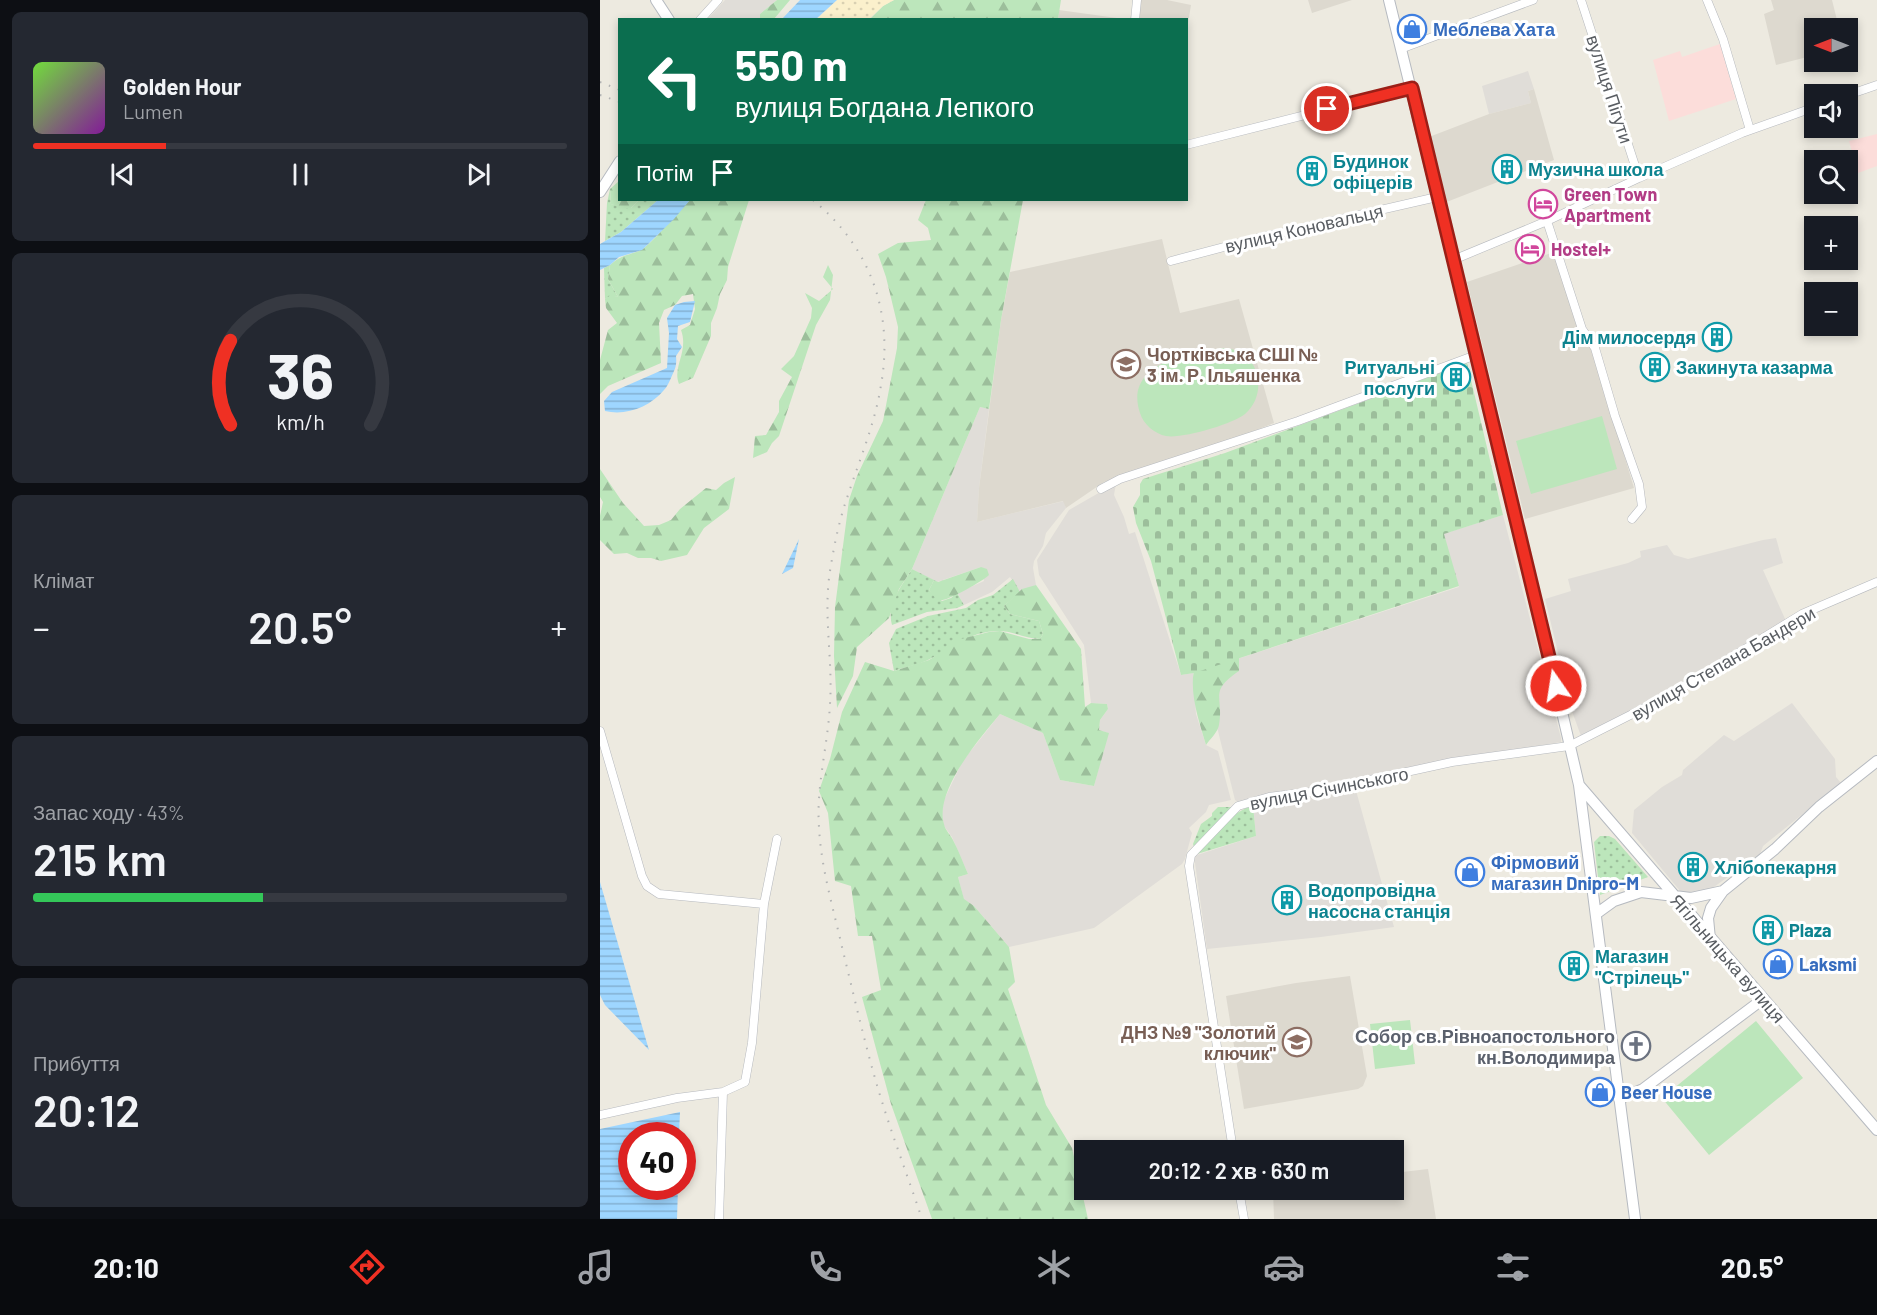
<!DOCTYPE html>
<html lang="uk">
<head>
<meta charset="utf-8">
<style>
  :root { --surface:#171b24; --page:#242831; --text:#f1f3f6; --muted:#9ea1a6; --line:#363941; --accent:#ef3023 }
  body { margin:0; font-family:Barlow,sans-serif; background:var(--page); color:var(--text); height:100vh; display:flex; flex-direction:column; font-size:22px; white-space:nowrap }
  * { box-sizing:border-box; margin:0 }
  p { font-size:20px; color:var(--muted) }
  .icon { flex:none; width:33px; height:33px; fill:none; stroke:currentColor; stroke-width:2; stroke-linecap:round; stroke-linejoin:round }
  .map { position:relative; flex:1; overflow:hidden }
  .sheet { display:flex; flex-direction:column; gap:12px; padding:12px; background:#0d0f14; width:600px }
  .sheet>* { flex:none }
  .top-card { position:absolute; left:18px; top:18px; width:570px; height:183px; border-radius:0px; box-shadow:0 3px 9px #0003; background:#0b6e4f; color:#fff; overflow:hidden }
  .needle { width:39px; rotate:270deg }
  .tools { position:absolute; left:1204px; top:18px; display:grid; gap:12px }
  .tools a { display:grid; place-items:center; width:54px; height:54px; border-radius:0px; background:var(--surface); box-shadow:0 3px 9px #0003; font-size:30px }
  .speed { position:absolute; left:18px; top:1122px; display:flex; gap:12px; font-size:30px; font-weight:700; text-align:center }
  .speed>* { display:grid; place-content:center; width:78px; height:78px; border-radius:50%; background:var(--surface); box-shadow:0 3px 9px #0003; line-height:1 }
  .speed .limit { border:9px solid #d22; background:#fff; color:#111 }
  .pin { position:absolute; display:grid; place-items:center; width:51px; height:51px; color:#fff; margin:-26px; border:3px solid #fff; border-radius:50%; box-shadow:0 2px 6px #0007 }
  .me { position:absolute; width:66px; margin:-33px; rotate:347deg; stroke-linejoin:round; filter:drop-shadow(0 0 4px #0008) }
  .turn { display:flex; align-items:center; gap:21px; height:126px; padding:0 18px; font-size:27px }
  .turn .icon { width:78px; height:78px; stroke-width:2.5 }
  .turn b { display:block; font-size:42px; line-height:51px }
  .then { display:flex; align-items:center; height:57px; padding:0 18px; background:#0003; gap:12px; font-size:22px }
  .big { font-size:45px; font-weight:600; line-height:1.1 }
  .sheet .tile { flex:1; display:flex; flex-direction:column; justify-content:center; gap:9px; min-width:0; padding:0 21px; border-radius:9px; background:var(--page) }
  .sheet .dial { align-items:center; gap:0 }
  .dial svg { height:156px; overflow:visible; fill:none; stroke:var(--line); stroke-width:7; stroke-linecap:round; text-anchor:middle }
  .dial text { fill:var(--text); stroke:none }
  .song { display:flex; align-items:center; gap:18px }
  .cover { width:72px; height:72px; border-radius:9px; background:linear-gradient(135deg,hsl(100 70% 55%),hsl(290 70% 35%)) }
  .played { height:6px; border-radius:3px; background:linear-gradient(90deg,var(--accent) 25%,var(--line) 25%) }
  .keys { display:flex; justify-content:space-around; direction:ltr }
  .heat { display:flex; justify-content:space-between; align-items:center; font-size:33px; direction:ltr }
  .charge { height:9px; border-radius:4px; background:linear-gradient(90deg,#34c759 43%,var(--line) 0) }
  .trip { position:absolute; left:474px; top:1140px; width:330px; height:60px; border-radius:0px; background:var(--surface); box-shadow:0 3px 9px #0003; font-weight:600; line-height:60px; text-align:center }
  .menu { display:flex; height:96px; justify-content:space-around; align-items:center; background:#090b0e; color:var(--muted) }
  .menu .icon { width:42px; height:42px }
  .menu .selected { color:var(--accent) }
  .menu b { font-size:27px; color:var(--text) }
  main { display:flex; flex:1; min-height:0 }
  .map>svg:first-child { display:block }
</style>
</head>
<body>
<main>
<section class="sheet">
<div class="tile">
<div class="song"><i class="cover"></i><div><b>Golden Hour</b><p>Lumen</p></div></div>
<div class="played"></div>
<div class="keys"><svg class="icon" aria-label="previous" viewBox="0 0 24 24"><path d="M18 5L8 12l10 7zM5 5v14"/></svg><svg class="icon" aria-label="pause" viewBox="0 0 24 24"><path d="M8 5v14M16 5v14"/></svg><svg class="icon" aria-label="next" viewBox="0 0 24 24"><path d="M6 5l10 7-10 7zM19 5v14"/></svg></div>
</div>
<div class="tile dial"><svg viewBox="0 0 100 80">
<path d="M14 69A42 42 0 1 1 86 69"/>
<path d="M14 69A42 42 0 0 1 14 26" stroke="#ef3023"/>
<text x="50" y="56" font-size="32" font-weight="700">36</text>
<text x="50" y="72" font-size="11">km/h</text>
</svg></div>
<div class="tile"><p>Клімат</p>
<div class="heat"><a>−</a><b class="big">20.5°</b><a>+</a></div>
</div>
<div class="tile"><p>Запас ходу · 43%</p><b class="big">215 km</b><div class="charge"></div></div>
<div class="tile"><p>Прибуття</p><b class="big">20:12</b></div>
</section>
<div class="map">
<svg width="1277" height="1219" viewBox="0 0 1277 1219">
  <defs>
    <pattern id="grass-dots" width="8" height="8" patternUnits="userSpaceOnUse" patternTransform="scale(1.5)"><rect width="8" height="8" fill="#bce6bb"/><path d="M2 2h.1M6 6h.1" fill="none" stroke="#9cbe9b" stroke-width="1.8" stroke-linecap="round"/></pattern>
    <pattern id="forest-firs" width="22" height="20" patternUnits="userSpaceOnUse" patternTransform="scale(1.5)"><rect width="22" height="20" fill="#bce6bb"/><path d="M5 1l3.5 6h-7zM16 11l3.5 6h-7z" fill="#9cbe9b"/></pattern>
    <pattern id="sand-dots" width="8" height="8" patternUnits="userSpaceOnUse" patternTransform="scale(1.5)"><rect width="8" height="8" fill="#fbf0cc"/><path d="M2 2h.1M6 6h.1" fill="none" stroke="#d9d0b2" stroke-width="1.8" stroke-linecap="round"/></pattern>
    <pattern id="cemetery-stones" width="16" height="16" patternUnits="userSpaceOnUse" patternTransform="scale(1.5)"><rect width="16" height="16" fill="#bce6bb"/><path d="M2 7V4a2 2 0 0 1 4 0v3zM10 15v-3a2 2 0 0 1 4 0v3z" fill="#9cbe9b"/></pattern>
    <pattern id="water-rules" width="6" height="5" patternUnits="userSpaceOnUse" patternTransform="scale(1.5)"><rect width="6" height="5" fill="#9ed6ff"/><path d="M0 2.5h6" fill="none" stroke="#84b1d2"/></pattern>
  </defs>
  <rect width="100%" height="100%" fill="#edeae0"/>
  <path fill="#e0ddd8" d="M125,0H177L160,14V19L107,20Z
    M928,71L934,89L928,91L931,103L889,114L882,86Z
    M380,407L389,409L379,488L377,522L464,501L466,508L446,533L443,546L434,561L433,568L436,585L420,592L410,577L392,592L364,605L357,593L384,581L381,567L337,582L312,569Z
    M516,483L514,495L524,517L529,534L535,532L581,675L593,673L596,714L606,745L618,751L631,800L609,805L606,812L589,828L592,833L585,859L582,864L494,928L409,947L374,906L364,900L358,877L368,874L352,837L344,826L342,814L344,800L362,762L400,714L443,733L460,780L494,786L508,733L499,730L500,720L508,709L507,704L491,703L484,645L439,575L437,560L469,510Z
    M903,515L961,738V742L842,762L638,802L635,800L603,670L859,587L843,534Z
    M1176,538L1183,563L1163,570L1186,621L1019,719L981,736L973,714L945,599L971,591L968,579L1028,563L1041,557L1040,551L1067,545L1074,555L1088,559L1163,540Z
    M1192,703L1235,759L1236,777L1241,783L1163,846L1160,854L1111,889L1093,895L1081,892L1032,833L1034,810L1062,787L1082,775L1083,770L1124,735L1134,741Z
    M750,786L755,787L794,927L721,937L607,949L594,856L656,836L653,806L687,798L710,796Z"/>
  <path fill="#ddd9cf" d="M540,0H567L591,5L587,30L586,20H538Z
    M708,0H752L712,13Z
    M1171,0H1232L1239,28H1215V55L1176,65L1164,14L1174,10Z
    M459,10L524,19L458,20Z
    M934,89L954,160L844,203L829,137L889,114L931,103L928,91Z
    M562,239L580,313L639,299L674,423L624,443L504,482L466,508L463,501L377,522L379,488L401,320L410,272Z
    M954,252L981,334L993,351L1034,488L925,519L867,282Z
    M750,976L767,1076L763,1086L758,1089L644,1109L626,996L696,983Z
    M828,1169L836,1219H674L673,1190H794V1173Z"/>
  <path fill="#fcddda" d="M1120,44L1136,99L1069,121L1053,60L1080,51L1082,57Z
    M1277,134V166L1258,173L1249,141Z"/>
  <path fill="url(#grass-dots)" d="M10,189L11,204L31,208L39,200H58L21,232L5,241L7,203Z
    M10,265L8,279L18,297L11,296L5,299L4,268Z
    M312,569L334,580L329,590L342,601L351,598L357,593L364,605L357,608L327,612L292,625C286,606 302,585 312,569Z
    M413,579L420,592L404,606L410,614L439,621L443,634L440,639C426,639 413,631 399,631C369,631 354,648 330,659C319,665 305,667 294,671L289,643L296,629L328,616L366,608L378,600L393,595Z
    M653,806L656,836L597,854L630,817L646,808Z
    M618,807H632L594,847L593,844L601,824L612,816V813Z
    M1000,836H1009L1015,839L1048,877L1000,895L994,842Z"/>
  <path fill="url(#forest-firs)" d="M177,0H190L174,19H160V14Z
    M294,0H461L458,19L269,20L283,6Z
    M19,181L20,200H39L31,208H23L11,204L10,189Z
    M90,200H149L128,267L127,280L120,294L117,308L111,323V336L93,378L79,384C72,367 89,352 81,330L90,325L95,309L93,294L82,296L75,305L64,310L59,323L61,363L8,386L0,394V360L8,330L17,323L6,308L5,299L11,295L18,297L8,279L10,265C23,253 34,255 44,248C61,234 74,215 90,200Z
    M326,200H423L401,320L389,409L380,407L312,569L299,589L289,618L257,647L253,676L237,708L234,656L235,607L249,500L257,476L283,421L297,348L298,327L286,277L278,254L298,243L331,240L328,228L318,220Z
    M228,265L233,275L230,300L216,325L179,436L172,443L167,452L153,458L155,436L166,435L179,412V401L192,377L181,369L194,356L211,318L212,308L205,293L219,301L233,289L223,277Z
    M0,469L23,503L44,526L59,525L71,520L80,509L106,488L116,490L124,483L135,477L129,509L104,528L87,555L61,561L51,558H38L27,553L14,554L0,540V516L3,502L0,497Z
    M381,567L387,569L389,575C383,581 345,603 339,600C335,599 332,593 329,590L334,580L338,582Z
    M436,585L481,649L485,707L491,703L507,704L508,709L500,720L499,730L509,733L494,786L460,780L443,733L400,714C380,738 334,791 344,824C345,830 350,834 353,840C359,851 363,863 368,874L358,877L364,899L374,906L409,947L415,982L408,989L446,1105L472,1148L488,1219H332L291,1104L262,997L281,990L272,936H258L251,886L235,881L228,813L219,791L230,759L242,712L265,662L294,671L329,660L361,639L389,632L400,631L429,639H440L443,634L439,621L410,614L404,606L422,589Z
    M614,655L639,658V671C608,692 624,696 619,725C618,732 610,739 606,745C599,721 587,688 596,663Z"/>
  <path fill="url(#sand-dots)" d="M237,0H294L283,6L269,19L216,20Z"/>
  <path fill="url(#cemetery-stones)" d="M867,363L903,515L844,534L859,586L594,673L581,675L551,561L536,523L533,507L540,495V484L543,479L625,453Z"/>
  <path fill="#bce6bb" d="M627,348C631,349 636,350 640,352C663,365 664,398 645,414C633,424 582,439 566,436C555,434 543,424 540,413C523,363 591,351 627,348Z
    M1002,416L1017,469L931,494L916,441Z
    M810,1020L815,1064L775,1069L770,1024Z
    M1156,1021L1203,1078L1109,1155L1062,1098Z"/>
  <path fill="url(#water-rules)" d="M200,0H237L216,19H182Z
    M58,200H90L74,219L42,250L19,257L10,265L0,270V244L21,232Z
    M95,301L90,322L78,326L77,339L82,347L76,356C77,366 75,369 71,378C69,382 67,387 64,390C50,407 26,416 5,411L4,401L12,392L67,368L69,333L67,318L75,305L84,302Z
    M199,539L193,568L182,574Z
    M0,882L49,1050L5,1005L0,995Z
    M80,1112L79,1135L32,1136V1186L78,1187L77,1219H0V1129Z"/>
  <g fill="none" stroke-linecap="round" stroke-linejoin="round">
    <g stroke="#b6b9be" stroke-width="9">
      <path id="street" d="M981,0L1039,178
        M1107,0L1123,39L1150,130
        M100,20L118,0
        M535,20L537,0
        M803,48L933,0
        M1248,95L1277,85
        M586,145L812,88
        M947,221L982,329L995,348L1015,416L1039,484L1042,507L1032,519
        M853,260L947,221L1039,178L1142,133L1215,107
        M571,261L658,238L837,197
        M501,489L520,479L698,421L876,355
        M0,731L42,876L47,886L59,894L164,904L177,839
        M0,1115L77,1098L123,1092L145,1082L152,1043L164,904
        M633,1150L589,866L591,855L638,806L669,797L719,791L852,762L969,746L1070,695L1202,614L1277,582
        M639,1190L644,1219
        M119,1219L123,1092"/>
    </g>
    <g stroke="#b6bac0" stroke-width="12">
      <path id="secondary" d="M56,0L69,20
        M789,0L935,596L979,785L1035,1219
        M0,192L20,161
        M979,785L1277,1130
        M996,914L1014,901L1041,892L1091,898L1123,891
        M1110,939L1108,918L1111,908L1123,891L1175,849L1219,807L1277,761
        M1019,1099L1043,1089L1163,999"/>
    </g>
    <use href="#street" stroke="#fff" stroke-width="8"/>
    <use href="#secondary" stroke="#fff" stroke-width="10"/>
    <path stroke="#b2b3b3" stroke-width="2" stroke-dasharray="1.5 8" stroke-linecap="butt" d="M0,82L20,90
      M0,95L20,102
      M213,200C270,247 294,312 281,385C275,424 259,461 247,498C239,521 234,546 230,571C223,615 233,660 230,704C228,745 216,786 219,827C221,868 233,907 242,947C254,996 265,1045 279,1092C292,1135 308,1177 322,1219"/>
  </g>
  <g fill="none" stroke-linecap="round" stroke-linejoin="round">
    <g stroke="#9b1f17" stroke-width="15">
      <path id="route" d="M727,109L812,88L956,686"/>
    </g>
    <use href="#route" stroke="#ef3023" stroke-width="10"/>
  </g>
  <defs>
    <g id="shop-ring" transform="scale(1.5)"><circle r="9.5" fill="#fff" stroke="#3f7fe0" stroke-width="1.5"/><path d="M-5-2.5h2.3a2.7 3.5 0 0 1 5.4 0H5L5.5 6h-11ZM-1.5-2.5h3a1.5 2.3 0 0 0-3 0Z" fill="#3f7fe0"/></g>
    <g id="building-ring" transform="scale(1.5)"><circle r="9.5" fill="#fff" stroke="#0f9aa8" stroke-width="1.5"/><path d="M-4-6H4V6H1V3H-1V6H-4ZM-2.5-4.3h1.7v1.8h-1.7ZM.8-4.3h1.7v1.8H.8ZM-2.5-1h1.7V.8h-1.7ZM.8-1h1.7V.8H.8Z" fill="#0f9aa8"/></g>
    <g id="hotel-ring" transform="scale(1.5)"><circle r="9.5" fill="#fff" stroke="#d1479c" stroke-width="1.5"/><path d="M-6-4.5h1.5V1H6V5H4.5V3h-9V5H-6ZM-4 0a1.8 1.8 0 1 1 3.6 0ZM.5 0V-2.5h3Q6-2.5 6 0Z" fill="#d1479c"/></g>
    <g id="school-ring" transform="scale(1.5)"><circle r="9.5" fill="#fff" stroke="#8d6e63" stroke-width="1.5"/><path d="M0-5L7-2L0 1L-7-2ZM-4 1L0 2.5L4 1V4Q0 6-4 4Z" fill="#8d6e63"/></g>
    <g id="church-ring" transform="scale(1.5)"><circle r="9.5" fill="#fff" stroke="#6b7280" stroke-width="1.5"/><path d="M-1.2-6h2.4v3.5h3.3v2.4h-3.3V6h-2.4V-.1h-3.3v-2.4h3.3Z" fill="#6b7280"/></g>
  </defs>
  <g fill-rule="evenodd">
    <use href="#shop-ring" x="812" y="29"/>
    <use href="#building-ring" x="907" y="169"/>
    <use href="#building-ring" x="712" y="171"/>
    <use href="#hotel-ring" x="943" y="204"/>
    <use href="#hotel-ring" x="930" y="249"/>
    <use href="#building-ring" x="1117" y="337"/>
    <use href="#school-ring" x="526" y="364"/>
    <use href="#building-ring" x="1055" y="367"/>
    <use href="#building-ring" x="856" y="377"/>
    <use href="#building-ring" x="1093" y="867"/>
    <use href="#shop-ring" x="870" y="872"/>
    <use href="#building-ring" x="687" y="900"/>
    <use href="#building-ring" x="1168" y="930"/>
    <use href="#shop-ring" x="1178" y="964"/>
    <use href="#building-ring" x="974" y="966"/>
    <use href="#school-ring" x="697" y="1042"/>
    <use href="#church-ring" x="1036" y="1046"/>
    <use href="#shop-ring" x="1000" y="1092"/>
  </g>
  <g text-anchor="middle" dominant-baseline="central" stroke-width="6" stroke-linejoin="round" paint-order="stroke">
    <g font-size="18" font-weight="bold" fill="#366cbe" stroke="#fff" text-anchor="start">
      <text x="833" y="29">Меблева Хата</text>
      <text x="891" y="862">Фірмовий<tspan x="891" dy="21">магазин Dnipro-M</tspan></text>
      <text x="1199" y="964">Laksmi</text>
      <text x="1021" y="1092">Beer House</text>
    </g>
    <g font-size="18" fill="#595d62" stroke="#fff">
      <text transform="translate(1010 89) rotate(72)">вулиця Пігути</text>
      <text transform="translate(704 228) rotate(-13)">вулиця Коновальця</text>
      <text transform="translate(1123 663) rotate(-30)">вулиця Степана Бандери</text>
      <text transform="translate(729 788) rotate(-11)">вулиця Січинського</text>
      <text transform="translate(1128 958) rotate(49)">Ягільницька вулиця</text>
    </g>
    <g font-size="18" font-weight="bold" fill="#0d838f" stroke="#fff" text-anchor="start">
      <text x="733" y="161">Будинок<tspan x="733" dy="21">офіцерів</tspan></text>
      <text x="928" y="169">Музична школа</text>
      <text x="1096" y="337" text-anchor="end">Дім милосердя</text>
      <text x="835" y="367" text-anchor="end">Ритуальні<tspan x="835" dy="21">послуги</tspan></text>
      <text x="1076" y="367">Закинута казарма</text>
      <text x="1114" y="867">Хлібопекарня</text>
      <text x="708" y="890">Водопровідна<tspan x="708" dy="21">насосна станція</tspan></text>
      <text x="1189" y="930">Plaza</text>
      <text x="995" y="956">Магазин<tspan x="995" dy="21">"Стрілець"</tspan></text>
    </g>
    <g font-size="18" font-weight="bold" fill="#b23c85" stroke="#fff" text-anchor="start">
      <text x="964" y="194">Green Town<tspan x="964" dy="21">Apartment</tspan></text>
      <text x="951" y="249">Hostel+</text>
    </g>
    <g font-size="18" font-weight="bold" fill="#785e54" stroke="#fff" text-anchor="start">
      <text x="547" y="354">Чортківська СШІ №<tspan x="547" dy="21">3 ім. Р. Ільяшенка</tspan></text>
      <text x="676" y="1032" text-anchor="end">ДНЗ №9 "Золотий<tspan x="676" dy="21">ключик"</tspan></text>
    </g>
    <g font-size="18" font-weight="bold" fill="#5b616d" stroke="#fff" text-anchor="end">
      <text x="1015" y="1036">Собор св.Рівноапостольного<tspan x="1015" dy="21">кн.Володимира</tspan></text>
    </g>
  </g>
</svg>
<div class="tools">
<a><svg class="needle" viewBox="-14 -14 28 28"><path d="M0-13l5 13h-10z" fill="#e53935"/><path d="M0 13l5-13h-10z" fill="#9ea1a6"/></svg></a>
<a><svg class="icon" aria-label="sound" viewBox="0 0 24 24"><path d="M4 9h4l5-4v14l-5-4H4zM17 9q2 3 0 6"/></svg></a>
<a><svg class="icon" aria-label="search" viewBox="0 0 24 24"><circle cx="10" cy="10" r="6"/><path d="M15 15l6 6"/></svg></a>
<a>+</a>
<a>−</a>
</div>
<div class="speed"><div class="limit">40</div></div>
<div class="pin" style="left:727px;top:109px;background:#d93025"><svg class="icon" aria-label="arrive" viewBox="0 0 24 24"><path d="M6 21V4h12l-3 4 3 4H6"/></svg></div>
<svg class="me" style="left:956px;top:686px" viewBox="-20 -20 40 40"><circle r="17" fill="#ef3023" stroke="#fff" stroke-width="3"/><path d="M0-11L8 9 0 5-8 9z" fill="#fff"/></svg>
<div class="trip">20:12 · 2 хв · 630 m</div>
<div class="top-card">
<div class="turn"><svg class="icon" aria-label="left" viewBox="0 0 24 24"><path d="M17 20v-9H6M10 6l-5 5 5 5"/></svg><div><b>550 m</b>вулиця Богдана Лепкого</div></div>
<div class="then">Потім<svg class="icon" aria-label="arrive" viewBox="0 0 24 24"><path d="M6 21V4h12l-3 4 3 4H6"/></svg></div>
</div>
</div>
</main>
<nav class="menu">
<b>20:10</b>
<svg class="icon selected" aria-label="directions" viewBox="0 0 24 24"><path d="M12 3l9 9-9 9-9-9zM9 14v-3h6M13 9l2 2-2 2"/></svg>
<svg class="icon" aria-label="music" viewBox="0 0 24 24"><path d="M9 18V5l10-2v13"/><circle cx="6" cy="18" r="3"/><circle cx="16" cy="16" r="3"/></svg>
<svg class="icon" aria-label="phone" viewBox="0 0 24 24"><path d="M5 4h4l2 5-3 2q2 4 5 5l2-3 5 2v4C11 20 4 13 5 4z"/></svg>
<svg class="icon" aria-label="climate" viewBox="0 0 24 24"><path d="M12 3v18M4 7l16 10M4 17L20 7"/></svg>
<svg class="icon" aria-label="car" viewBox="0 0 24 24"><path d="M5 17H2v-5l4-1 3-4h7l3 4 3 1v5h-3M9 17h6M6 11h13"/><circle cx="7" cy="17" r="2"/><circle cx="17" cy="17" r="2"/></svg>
<svg class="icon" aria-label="filters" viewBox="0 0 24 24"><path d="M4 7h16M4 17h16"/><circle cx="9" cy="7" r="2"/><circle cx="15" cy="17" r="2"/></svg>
<b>20.5°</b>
</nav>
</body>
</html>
